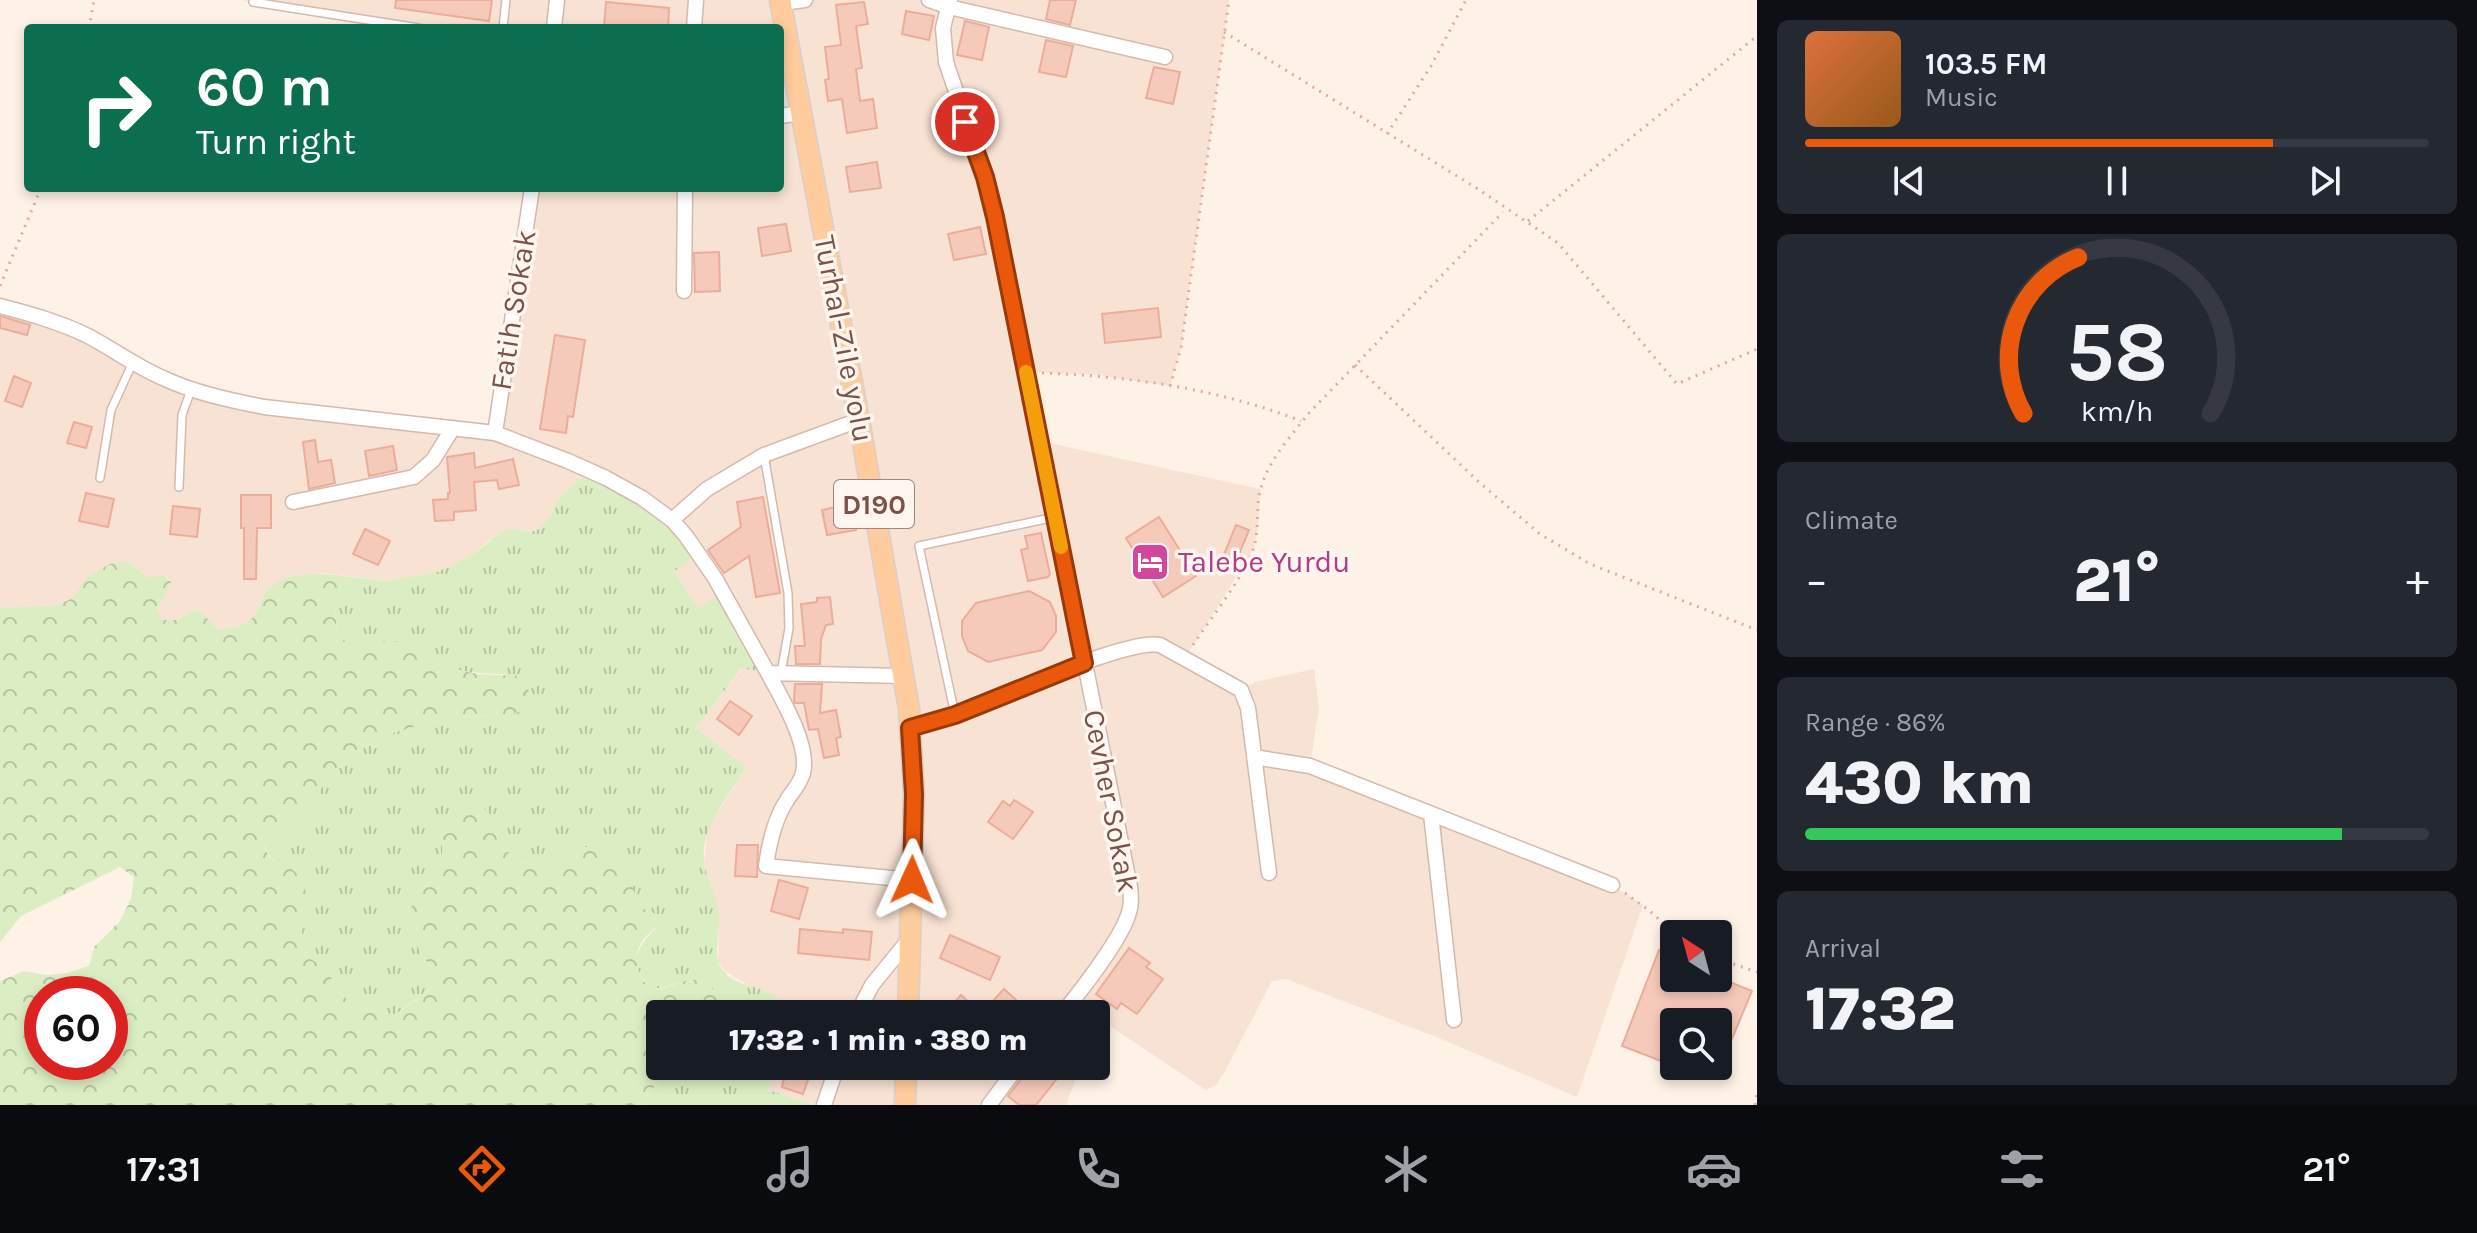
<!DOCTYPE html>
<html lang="en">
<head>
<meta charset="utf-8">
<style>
  :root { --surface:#171b24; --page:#242831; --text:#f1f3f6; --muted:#9ea1a6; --line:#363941; --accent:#ea580c }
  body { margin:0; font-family:Karla,sans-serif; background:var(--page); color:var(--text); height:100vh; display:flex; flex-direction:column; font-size:30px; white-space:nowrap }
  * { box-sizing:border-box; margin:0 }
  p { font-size:26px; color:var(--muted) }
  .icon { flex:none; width:44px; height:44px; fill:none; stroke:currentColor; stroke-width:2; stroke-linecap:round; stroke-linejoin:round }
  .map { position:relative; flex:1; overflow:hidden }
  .sheet { display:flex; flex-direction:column; gap:20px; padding:20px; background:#0d0f14; width:720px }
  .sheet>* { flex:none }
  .guide { position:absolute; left:24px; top:24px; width:760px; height:168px; border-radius:8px; box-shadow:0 4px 12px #0003; background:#0b6e4f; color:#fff; overflow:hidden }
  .needle { width:52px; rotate:324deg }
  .buttons { position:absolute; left:1660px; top:920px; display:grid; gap:16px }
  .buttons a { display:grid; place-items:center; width:72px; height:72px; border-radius:8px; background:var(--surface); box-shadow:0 4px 12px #0003; font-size:40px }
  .speed { position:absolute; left:24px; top:976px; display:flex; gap:16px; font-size:40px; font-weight:700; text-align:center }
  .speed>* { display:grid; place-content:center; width:104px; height:104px; border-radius:50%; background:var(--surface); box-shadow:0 4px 12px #0003; line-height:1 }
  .speed .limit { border:12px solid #d22; background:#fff; color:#111 }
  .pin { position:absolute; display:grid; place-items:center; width:68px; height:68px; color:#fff; margin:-34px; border:4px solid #fff; border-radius:50%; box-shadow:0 2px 8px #0007 }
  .me { position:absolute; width:88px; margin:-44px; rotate:1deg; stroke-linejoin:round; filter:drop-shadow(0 0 6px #0008) }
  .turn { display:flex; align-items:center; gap:28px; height:168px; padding:0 40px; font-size:36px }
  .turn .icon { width:104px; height:104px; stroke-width:2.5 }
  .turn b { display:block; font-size:56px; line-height:68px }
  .big { font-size:60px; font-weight:800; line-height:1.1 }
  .sheet .card { flex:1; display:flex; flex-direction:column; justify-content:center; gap:12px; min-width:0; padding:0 28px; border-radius:12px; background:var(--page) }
  .sheet .dial { align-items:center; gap:0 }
  .dial svg { height:208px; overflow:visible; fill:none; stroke:var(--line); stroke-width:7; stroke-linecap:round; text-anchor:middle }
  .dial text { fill:var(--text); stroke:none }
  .song { display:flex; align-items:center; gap:24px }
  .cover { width:96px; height:96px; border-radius:12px; background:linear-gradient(135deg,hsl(20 70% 55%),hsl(30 70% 35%)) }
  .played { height:8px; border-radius:4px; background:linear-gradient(90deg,var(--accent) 75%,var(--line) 75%) }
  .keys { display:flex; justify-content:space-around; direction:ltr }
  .heat { display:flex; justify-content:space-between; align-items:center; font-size:44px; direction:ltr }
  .charge { height:12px; border-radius:6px; background:linear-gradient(90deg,#34c759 86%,var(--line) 0) }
  .trip { position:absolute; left:646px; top:1000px; width:464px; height:80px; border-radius:8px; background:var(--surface); box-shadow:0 4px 12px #0003; font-weight:800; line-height:80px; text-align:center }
  .dock { display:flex; height:128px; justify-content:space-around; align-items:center; background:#090b0e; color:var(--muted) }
  .dock .icon { width:56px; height:56px }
  .dock .active { color:var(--accent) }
  .dock b { font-size:36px; color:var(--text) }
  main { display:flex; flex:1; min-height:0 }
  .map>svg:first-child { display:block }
</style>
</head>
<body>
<main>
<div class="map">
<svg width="1757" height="1105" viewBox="0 0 1757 1105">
  <defs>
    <pattern id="grass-tufts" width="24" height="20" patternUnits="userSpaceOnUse" patternTransform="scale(2)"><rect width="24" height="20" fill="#dbeec3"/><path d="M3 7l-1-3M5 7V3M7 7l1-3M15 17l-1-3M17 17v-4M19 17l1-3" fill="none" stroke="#b7c3a0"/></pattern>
    <pattern id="forest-crowns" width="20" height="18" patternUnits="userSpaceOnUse" patternTransform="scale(2)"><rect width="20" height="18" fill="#dbeec3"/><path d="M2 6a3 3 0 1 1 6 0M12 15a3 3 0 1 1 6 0" fill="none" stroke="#b7c3a0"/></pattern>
  </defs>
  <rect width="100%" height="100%" fill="#fef1e6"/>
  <path fill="#f7e2d4" d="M242,0H1229L1181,348L1170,386L1097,375L1027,372L1040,441L1260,489L1258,528L1253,550L1185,658L1241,690L1255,682L1314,669L1319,708L1310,766L1612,885L1643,905L1577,1097L1439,1038L1286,979L1272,981L1225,1071L1216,1085L1206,1090L1110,1026L1096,1047V1014H788L784,1006L724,971L718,961L719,915L704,864L708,827L747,768L696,728L743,668L767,672L723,592L698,609L674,572L698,552L571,486L556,501L551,515L539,529L531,532L517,529L488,541L472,555L437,572L386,581L324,573L300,575L280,581L263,595L259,608L251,621L237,629H218L200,611H195L176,620L163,621L157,610L170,582L167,577L149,578L131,564L80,589L73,598L58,605L0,608V306L47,318L193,391L494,433L532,188H780V28H419Z
    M775,1066H1084L1074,1083L1066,1105H814L768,1090Z"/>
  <path fill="url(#grass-tufts)" d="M592,472L642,498L699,552L674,572L698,608L723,592L768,673L742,668L696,728L747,768C728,797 697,831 705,868C709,884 718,900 719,916C721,933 711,956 723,971C742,993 771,979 788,1014H717L718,1001L680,982L662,988H651C625,964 638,945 659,925L649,913L639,908L626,866L579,846L557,861L533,865L519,861L499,845L492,822L453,816L442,840V860L434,878L413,898L420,953L436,973L434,986L396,1014L377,1013L355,1005L339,993L326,968L305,956L301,940L303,908L294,871C279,865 269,860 264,844L288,831L308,811L327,779L359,750L392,733L451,717L505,716L506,674C482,674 460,672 437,665C405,656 380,643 346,642L337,633L335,609L343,576L386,581L437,572L472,555L503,531L517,529L531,532L539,529L551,515L556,501L571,486Z
    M674,1066H775L768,1090L814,1105H642L650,1091Z"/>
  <path fill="url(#forest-crowns)" fill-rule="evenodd" d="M123,561L131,564L149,578L163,575L171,582L157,610L163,620H176L195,611H200L218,629C236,629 250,626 259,608C261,604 261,600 263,596C277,571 319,572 343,576L335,609L337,633L346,642L394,641L422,645L439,665L477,674L519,676L529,686L526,710L505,716L451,717L392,733L359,750L327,779L308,811L288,832L264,845C271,867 281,860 294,871C300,876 304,888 308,895C301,915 300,936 305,956L326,968L339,993L355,1005L377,1013L397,1014L434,986L436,973L420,953L409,926L413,898L434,878L442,860V840L453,816L469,803L484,808L492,822L499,845L519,861L533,865L556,861L578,846L612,850L626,866L639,907L658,915L659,925C653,930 645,936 641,943C633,956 636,982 653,988C664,991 679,981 690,980C697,979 702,981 709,983L718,1001L717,1014H660V1066H674L650,1091L642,1105H0V981L24,971L46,975L67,973L89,966L94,947L120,921L131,899L134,877L120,867L21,916L0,942V608L58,605L73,598L87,577L110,564ZM42,994H110V1062H42Z"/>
  <path fill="#f6cabb" stroke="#ebad9a" stroke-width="2" d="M396,0H492L489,21L395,8Z
    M1050,0H1076L1070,25L1046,19Z
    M606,2L669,8L668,28H604Z
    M864,2L868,24L856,26L862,68L856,69L860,101L873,99L877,128L847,133L842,99L828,101L825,80L829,79L825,47L841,45L836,5Z
    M906,11L934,16L929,40L902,34Z
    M965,21L989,27L982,60L957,55Z
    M1046,40L1073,46L1066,77L1039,72Z
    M1154,67L1180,72L1173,104L1146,98Z
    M877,162L881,188L850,192L846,167Z
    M786,224L791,251L762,256L758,228Z
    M980,227L986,254L954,260L948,234Z
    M719,252L720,291L695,292L694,253Z
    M1158,308L1161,337L1105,343L1102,314Z
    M0,316L30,325L27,335L0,328Z
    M555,335L585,340L573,417L568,416L566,433L540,429Z
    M14,376L31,383L22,407L5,401Z
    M74,422L92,427L86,448L67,443Z
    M315,440L318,462L331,460L335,483L309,489L303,442Z
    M393,446L397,470L369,476L365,451Z
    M474,453L475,468L513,459L519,485L499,489L497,480L474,482L476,510L454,512V520L435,521L433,500L448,499V493H450L447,457Z
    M86,493L114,499L108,527L79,521Z
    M241,495H271V528H257L256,579H244V528H241Z
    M763,497L780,593L756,597L749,556L724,573L708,550L741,527L737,502Z
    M851,504L856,530L827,535L822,510Z
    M173,506L200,509L197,537L170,534Z
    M1159,517L1196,576L1163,597L1126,538Z
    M1236,525L1249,530L1236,562L1223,557Z
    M365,529L390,541L378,565L353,554Z
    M1041,533L1050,574L1048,577L1028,581L1021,550L1028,548L1025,536Z
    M1029,591L1050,602L1056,616V632L1042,650L988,662L968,651L962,636V621L976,603Z
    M830,597L833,624L826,625L821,639L820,664H796L795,646H805L801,604L817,602V598Z
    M795,684H822L820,713L836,710L841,737L836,738L839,755L824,758L818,729L809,730L804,703H795L794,700Z
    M730,701L752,716L739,735L717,719Z
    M1014,800L1033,812L1013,839L988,822L1003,801L1010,806Z
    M737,845H758L757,877L735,876Z
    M779,880L808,888L799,919L771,911Z
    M800,929L843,933V929L872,932L869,960L798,953Z
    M950,935L1000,957L990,980L940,958Z
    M1129,948L1150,963L1146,967L1163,979L1137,1014L1121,1003L1117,1009L1096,994Z
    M1659,950L1674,956V978H1720L1752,991L1718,1072V1022H1674V1066L1622,1046Z
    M1004,989L1024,1007L1018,1014H944L961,995L981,1014Z
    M786,1066H813L803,1094L782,1087Z
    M1031,1066H1067L1036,1105H1019L1008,1096Z"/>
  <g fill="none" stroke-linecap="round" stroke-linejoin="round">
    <g stroke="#d4b9ad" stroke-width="10">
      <path id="service" d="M253,2L419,28
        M503,28L506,0
        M764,455L788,593L789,628L781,673
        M100,478L111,410L133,362
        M179,487L182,415L191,390
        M955,715L919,546L1055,517"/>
    </g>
    <g stroke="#d4b9ad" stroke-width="17">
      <path id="minor" d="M929,0L949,7L1165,57
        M950,0L943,28L946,62L985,177L995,217L1130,887C1131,895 1132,904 1129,912C1123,937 1079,993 1062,1014
        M781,3L805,0
        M554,28L557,0
        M694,28L696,0
        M780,116L801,113
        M684,291L685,188
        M0,306C30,314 60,322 88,336C113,349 137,367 163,378C195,393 229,400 264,407L495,433L568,461L606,478L642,498L672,520L686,536L715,578L768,673L904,676
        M495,433L532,188
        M293,502L414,477L433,460L453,428
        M672,520L707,489L764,455L859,420
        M768,673C781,697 810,745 803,773C800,784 793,791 787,800C774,820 769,843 766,866L912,880
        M910,728C926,723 942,719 957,714C997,699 1126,638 1160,645L1241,690L1248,708L1269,873
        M1254,757L1310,766L1612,885
        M1431,814L1454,1020
        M857,1014L872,985L911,937
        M824,1105L837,1066
        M989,1105L1018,1066"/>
    </g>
    <g stroke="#dacfcc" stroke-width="23">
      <path id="primary" d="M780,0L859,420L909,709L914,794L908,1014
        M905,1105L906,1066"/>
    </g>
    <path stroke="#dcad9e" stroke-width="3" stroke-dasharray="2 6" stroke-linecap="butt" d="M89,28L94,0
      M1224,32L1478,189L1558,243L1677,384L1757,349
      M1387,134L1431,66L1466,0
      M1528,221L1757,36
      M0,286L41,188
      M1355,365L1480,483L1540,534L1590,564L1757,630
      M1042,373C1130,376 1219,389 1301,421
      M1170,386L1181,348L1229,0
      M1193,645C1210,619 1243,578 1253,550C1260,530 1255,507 1261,488C1268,461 1291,436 1308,414L1503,212
      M1625,893L1650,911L1675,934
      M1718,959L1757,972
      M1755,1105L1757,1091"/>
    <use href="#service" stroke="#fff" stroke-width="7"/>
    <use href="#minor" stroke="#fff" stroke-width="14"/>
    <use href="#primary" stroke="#ffcc9d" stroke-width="20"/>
  </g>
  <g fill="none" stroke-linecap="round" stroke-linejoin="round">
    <g stroke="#983908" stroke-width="20">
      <path id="route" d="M912,880L914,794L910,728L955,715L1084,663L995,217L985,177L965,122"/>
    </g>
    <use href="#route" stroke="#ea580c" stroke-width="14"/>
    <path stroke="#f59e0b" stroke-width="14" d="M1026,372L1061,547"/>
  </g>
  <defs>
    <g id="hotel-square" transform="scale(2)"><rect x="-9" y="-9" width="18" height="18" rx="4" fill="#d1479c" stroke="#fff6ef"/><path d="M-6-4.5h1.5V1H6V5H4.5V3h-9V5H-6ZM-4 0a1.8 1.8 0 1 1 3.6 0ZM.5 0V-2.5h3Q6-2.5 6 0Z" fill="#fff"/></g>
  </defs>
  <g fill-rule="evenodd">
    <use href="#hotel-square" x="1150" y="562"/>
  </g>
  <g text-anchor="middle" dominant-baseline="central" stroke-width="7" stroke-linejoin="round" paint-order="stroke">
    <rect fill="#fff6ef" stroke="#a3837a" stroke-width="2" x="834" y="480" width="80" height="48" rx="6"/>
    <g font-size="28" font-weight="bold" fill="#7b5248">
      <text x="874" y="504">D190</text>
    </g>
    <g font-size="30" fill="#7b5248" stroke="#fff6ef">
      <text transform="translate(513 310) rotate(-81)">Fatih Sokak</text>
      <text transform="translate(844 339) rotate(79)">Turhal-Zile yolu</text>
      <text transform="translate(1111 801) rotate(79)">Cevher Sokak</text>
    </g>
    <g font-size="30" fill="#b23c85" stroke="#fff6ef" text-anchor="start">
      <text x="1178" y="562">Talebe Yurdu</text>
    </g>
  </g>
</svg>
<div class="buttons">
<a><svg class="needle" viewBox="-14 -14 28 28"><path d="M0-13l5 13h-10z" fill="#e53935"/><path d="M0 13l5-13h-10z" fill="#9ea1a6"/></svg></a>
<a><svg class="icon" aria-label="search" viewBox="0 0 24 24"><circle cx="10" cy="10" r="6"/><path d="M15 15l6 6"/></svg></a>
</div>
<div class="speed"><div class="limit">60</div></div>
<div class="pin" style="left:965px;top:122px;background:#d93025"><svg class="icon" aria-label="arrive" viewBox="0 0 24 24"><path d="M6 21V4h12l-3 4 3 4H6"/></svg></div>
<svg class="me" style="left:912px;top:880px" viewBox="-20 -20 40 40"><path d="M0-17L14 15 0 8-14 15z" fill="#ea580c" stroke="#fff" stroke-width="4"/></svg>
<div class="trip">17:32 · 1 min · 380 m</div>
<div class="guide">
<div class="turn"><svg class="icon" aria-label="right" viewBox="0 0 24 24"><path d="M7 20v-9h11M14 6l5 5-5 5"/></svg><div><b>60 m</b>Turn right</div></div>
</div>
</div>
<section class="sheet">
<div class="card">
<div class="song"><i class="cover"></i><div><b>103.5 FM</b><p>Music</p></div></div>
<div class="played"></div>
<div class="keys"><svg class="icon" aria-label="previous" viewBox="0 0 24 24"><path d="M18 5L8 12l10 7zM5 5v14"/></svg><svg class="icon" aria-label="pause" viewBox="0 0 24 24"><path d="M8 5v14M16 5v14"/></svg><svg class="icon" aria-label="next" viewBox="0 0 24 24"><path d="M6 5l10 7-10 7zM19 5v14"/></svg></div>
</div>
<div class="card dial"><svg viewBox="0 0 100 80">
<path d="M14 69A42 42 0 1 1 86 69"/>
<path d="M14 69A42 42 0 0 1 35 9" stroke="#ea580c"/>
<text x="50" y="56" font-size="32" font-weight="700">58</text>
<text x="50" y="72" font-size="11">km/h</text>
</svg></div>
<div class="card"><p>Climate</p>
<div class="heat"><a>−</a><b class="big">21°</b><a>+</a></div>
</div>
<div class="card"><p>Range · 86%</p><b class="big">430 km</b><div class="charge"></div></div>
<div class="card"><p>Arrival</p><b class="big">17:32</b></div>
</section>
</main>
<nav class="dock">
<b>17:31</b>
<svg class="icon active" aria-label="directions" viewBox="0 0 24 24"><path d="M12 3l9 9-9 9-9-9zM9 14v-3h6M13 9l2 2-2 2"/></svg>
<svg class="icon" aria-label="music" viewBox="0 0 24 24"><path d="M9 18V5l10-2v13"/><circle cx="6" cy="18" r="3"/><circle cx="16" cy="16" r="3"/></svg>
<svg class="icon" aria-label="phone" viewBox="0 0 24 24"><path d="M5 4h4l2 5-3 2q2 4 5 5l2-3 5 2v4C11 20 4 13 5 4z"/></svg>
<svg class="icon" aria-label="climate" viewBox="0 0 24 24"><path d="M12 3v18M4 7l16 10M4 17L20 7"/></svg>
<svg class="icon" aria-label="car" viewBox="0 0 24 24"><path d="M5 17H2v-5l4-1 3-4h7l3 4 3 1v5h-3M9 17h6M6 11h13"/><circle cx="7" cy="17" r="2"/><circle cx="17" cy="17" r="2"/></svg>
<svg class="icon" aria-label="filters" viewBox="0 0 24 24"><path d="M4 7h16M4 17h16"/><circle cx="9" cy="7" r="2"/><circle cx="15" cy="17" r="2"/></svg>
<b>21°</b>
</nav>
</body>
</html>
